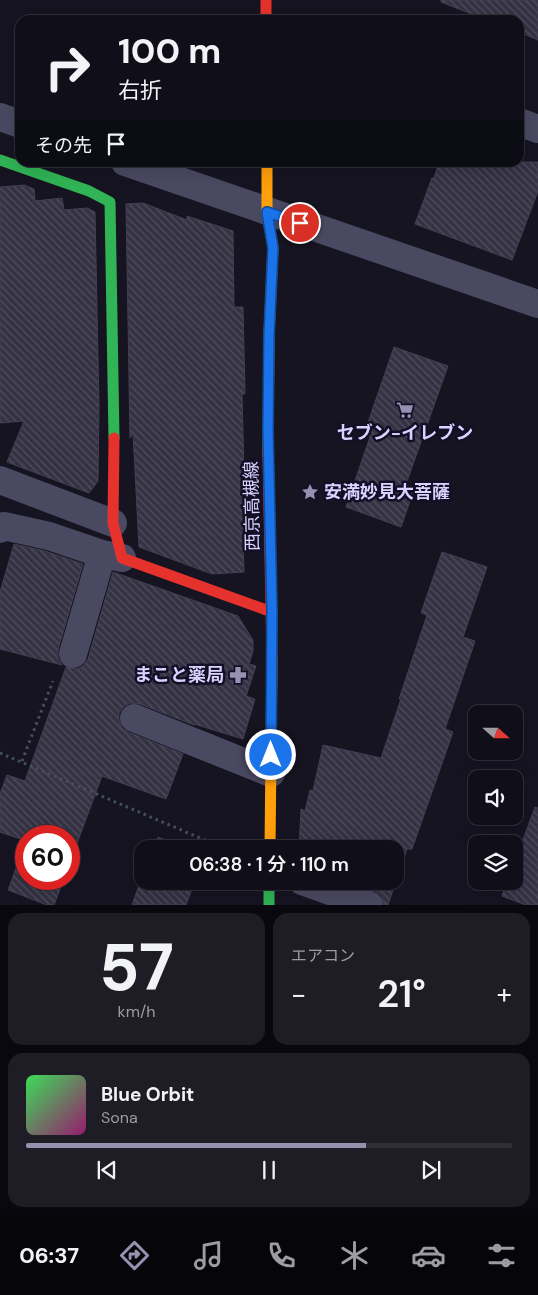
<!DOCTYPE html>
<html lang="ja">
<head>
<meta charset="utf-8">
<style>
  :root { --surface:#100f19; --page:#1e1d26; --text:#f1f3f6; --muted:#9c9ca2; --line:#302f38; --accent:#9591b1 }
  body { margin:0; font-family:"DM Sans","Noto Sans JP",sans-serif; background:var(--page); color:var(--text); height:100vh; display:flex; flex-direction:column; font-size:19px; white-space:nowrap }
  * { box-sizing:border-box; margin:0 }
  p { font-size:16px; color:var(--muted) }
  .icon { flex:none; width:28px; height:28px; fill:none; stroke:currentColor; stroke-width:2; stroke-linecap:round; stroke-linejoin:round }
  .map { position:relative; height:905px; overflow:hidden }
  .sheet { display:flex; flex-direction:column; gap:8px; padding:8px; background:#09080e; flex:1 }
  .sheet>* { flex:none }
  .banner { position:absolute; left:15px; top:15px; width:509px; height:152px; border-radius:15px; box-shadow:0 5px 20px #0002,0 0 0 1px var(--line); background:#100f19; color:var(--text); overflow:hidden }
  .needle { width:32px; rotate:111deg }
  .controls { position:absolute; left:468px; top:705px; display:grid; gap:10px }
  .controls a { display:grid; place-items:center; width:55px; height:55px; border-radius:10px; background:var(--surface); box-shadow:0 5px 20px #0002,0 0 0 1px var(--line); font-size:25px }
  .speed { position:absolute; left:15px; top:825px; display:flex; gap:10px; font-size:25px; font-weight:700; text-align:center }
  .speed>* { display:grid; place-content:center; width:65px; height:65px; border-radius:50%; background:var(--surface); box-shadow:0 5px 20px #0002,0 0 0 1px var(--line); line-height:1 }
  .speed .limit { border:8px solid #d22; background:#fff; color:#111 }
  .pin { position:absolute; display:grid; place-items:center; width:42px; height:42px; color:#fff; margin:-21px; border:2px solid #fff; border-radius:50%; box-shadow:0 1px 5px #0007 }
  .me { position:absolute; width:55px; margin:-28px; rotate:0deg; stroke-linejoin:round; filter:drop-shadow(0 0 4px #0008) }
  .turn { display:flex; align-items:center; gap:18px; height:105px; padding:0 20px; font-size:22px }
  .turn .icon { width:65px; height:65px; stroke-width:2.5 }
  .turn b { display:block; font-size:35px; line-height:42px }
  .then { display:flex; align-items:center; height:48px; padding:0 20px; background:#0003; gap:10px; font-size:19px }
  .big { font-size:38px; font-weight:600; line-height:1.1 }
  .sheet .card { flex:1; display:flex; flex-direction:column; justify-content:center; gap:8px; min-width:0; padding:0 18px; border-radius:15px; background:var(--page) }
  .sheet .dial { align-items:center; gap:0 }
  .dial b { font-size:65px; line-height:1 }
  .song { display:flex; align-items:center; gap:15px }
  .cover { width:60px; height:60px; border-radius:8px; background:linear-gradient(135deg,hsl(130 70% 55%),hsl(320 70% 35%)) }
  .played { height:5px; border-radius:2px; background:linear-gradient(90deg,var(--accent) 70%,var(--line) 70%) }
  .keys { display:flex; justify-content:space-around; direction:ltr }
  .heat { display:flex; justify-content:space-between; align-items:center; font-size:28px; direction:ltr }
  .sheet .tiles { flex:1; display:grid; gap:8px; grid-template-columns:1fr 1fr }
  .card:last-child { grid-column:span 2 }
  .trip { position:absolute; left:134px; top:840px; width:270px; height:50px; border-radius:15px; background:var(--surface); box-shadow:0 5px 20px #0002,0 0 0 1px var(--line); font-weight:600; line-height:50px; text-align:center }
  .tabs { display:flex; height:80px; justify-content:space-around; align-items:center; background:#06060a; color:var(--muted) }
  .tabs .icon { width:35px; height:35px }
  .tabs .on { color:var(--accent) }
  .tabs b { font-size:22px; color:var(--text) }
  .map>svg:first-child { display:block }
</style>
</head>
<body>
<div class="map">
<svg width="538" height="905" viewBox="0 0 538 905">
  <defs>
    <pattern id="building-back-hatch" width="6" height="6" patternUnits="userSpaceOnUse" patternTransform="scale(1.25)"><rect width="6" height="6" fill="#343243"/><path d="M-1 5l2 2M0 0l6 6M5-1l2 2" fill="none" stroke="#514f5f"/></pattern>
  </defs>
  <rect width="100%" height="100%" fill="#161421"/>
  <path fill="url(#building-back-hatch)" stroke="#433f54" d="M441,0H538V40L519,32V20H487L441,2Z
    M439,162H538V191L512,260L415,224L432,178H434Z
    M24,185L34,189L35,201L62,198L64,210L87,208L95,212L99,406L98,481L89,493L7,462L24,421L0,423V187Z
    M143,203L187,220V216L233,231L234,307H243L245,394H242L244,474L241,473L244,572L212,574L139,547L133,433L130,438L126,204Z
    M394,347L448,366L405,487L414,490L401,527L346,507L370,437L364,434Z
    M14,544L45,551L83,564L58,650V658L62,665L0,649V592Z
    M442,552L487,567L463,637L475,641L445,729L453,732L412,849H407L388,905H384L381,895L375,891L349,881H395V849H299L301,809L305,811L310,790L313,791L323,745L381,758L401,699H399L427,615L421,613Z
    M113,572L238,616L253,640V651L249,664L256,666L246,696L255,699L243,739L194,724V725L140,704L131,703L124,706L119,713V720L122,728L128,732L183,754L166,799L102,776L69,865V836H26V841L0,832V794L7,775L25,781L66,667L77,669L83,666L88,659Z
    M535,807L538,808V905H526L502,896L507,881H514V864Z
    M158,837L188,849H153Z
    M26,841V879H64L54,905H47L8,890Z
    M142,877V881H195L186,905H132Z"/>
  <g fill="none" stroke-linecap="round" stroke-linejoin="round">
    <path stroke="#44505f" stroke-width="3" stroke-dasharray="2.5 4" stroke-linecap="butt" d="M0,753L226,849
      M22,761L53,681"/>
    <path stroke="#4a4962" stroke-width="28" d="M0,117L20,124
      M519,122L538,129
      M125,162L538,304
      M0,480L113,523
      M0,529L4,526L49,536L102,554L122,558
      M73,654L102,554
      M134,718L271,773
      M302,881L369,905"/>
    <path stroke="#30b455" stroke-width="11" d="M0,160L89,191L110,202L114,438
      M269,881V905"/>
    <path stroke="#ff9f0a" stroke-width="11" d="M267,162V212L273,248L269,336L268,455
      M270,849L272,659"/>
    <path stroke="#e5322d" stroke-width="11" d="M266,0V20
      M114,438L113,523L122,558L272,612
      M268,455L272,659"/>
  </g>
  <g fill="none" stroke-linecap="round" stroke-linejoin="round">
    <g stroke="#114b97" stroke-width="12">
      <path id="route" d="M271,755L272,612L268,431L269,336L273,248L267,212L300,223"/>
    </g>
    <use href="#route" stroke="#1a73e8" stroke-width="9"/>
  </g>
  <defs>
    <g id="supermarket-bare" transform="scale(1.35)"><path d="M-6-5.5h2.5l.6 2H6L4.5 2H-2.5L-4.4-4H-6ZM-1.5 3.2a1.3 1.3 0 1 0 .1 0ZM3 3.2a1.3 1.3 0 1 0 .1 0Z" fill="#9591b1" stroke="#130f26" stroke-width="2.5" paint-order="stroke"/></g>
    <g id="sight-bare" transform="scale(1.35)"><path d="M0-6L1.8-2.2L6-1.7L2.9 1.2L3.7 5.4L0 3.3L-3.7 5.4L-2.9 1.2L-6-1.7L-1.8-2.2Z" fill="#9591b1" stroke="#130f26" stroke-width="2.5" paint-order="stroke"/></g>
    <g id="pharmacy-bare" transform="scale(1.35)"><path d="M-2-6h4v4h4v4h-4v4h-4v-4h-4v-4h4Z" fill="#9591b1" stroke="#130f26" stroke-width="2.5" paint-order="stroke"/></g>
  </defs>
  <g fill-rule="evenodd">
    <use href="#supermarket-bare" x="405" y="410"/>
    <use href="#sight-bare" x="310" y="492"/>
    <use href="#pharmacy-bare" x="238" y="675"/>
  </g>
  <g text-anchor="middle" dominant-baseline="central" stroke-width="5" stroke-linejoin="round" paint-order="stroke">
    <g font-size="18" font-weight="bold" fill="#d9d4ff" stroke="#130f26">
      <text x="405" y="433">セブン-イレブン</text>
      <text x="324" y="492" text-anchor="start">安満妙見大菩薩</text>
      <text x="224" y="675" text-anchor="end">まこと薬局</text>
    </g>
    <g font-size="18" fill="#d9d4ff" stroke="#130f26">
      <text transform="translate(252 506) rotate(-91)">西京高槻線</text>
    </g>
  </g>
</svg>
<div class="controls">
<a><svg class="needle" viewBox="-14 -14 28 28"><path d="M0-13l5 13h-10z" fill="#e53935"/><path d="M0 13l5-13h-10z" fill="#9c9ca2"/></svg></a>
<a><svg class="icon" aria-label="sound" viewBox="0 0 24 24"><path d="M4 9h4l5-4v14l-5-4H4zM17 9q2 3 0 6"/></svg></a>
<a><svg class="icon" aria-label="layers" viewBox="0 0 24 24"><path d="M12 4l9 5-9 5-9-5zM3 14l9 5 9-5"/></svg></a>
</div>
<div class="speed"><div class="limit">60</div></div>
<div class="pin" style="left:300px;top:223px;background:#d93025"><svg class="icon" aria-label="arrive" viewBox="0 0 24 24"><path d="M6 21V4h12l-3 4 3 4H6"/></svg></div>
<svg class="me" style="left:271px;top:755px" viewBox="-20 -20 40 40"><circle r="17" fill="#1a73e8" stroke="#fff" stroke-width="3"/><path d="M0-11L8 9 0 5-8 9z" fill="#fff"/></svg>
<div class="trip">06:38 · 1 分 · 110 m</div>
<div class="banner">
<div class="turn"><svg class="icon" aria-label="right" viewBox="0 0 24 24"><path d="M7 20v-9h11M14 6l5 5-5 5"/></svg><div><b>100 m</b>右折</div></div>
<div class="then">その先<svg class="icon" aria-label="arrive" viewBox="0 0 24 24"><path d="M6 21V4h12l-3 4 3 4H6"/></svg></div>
</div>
</div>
<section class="sheet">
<div class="tiles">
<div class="card dial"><b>57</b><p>km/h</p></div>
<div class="card"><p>エアコン</p>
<div class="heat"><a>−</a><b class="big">21°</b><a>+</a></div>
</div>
<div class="card">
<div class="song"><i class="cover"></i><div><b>Blue Orbit</b><p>Sona</p></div></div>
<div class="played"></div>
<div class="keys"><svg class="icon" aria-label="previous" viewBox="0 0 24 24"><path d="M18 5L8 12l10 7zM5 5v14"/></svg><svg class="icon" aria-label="pause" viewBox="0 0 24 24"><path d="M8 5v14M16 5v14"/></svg><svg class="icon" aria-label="next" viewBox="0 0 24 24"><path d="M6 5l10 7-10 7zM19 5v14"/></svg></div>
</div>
</div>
</section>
<nav class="tabs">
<b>06:37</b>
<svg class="icon on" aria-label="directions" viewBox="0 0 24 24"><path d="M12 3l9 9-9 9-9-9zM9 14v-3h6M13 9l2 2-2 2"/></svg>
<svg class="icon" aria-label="music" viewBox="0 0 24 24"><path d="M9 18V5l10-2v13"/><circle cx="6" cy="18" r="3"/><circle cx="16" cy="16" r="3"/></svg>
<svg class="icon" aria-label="phone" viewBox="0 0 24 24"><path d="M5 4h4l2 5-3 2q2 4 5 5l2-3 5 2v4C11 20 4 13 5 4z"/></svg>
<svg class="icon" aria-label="climate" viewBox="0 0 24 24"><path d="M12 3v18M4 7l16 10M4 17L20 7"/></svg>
<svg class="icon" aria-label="car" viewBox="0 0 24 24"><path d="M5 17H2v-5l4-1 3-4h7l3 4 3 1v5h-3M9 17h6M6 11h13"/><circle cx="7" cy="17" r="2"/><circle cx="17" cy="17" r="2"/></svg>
<svg class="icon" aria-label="filters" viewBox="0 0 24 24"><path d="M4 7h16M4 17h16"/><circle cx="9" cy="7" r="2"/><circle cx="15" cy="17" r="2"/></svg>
</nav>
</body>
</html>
